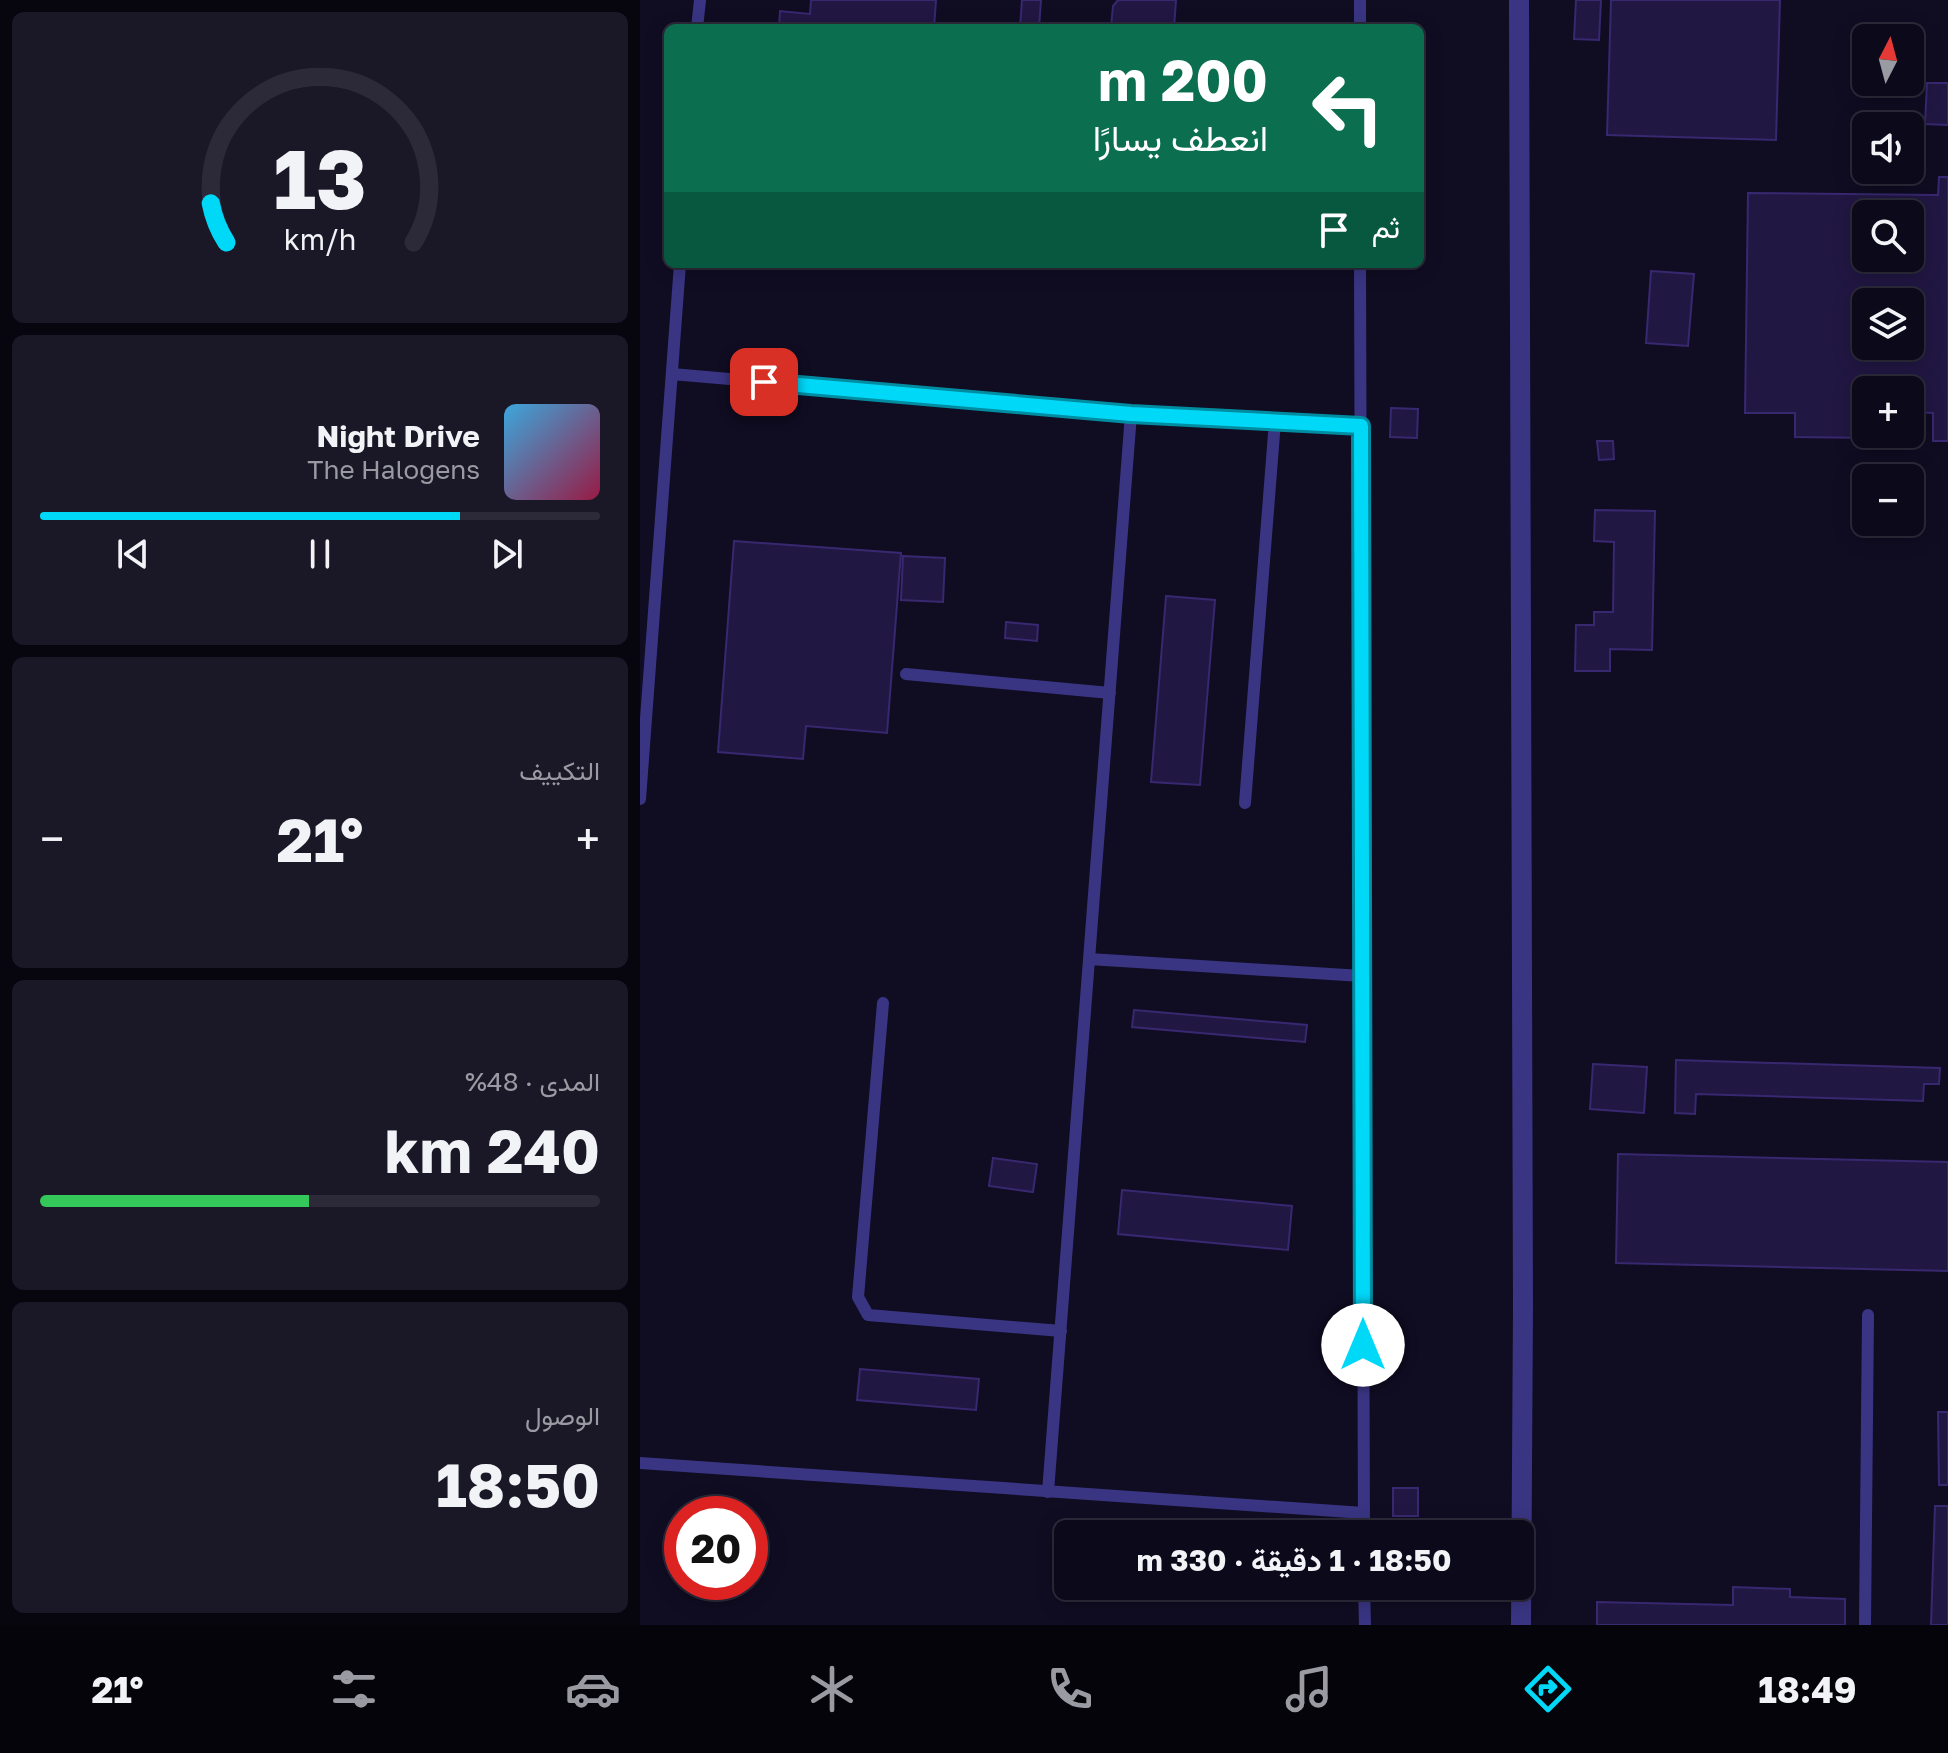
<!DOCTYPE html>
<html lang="ar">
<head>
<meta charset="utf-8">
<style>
  :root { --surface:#0c091a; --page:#1a1727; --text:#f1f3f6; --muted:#9a9aa2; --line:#2c2a39; --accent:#00d8f8 }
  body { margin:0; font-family:"Golos Text",Vazirmatn,sans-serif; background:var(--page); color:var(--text); direction:rtl; height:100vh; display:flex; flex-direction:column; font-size:30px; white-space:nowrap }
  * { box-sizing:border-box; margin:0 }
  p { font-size:26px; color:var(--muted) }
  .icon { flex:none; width:44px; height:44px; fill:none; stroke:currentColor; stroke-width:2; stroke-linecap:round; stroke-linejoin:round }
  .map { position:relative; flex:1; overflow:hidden; direction:ltr }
  .side { display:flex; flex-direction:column; gap:12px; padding:12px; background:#07050e; width:640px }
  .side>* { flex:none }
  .top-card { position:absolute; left:24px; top:24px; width:760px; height:244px; border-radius:12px; box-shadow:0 4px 20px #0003,0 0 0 2px var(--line); direction:rtl; background:#0b6e4f; color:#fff; overflow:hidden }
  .needle { width:52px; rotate:6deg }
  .fabs { position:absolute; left:1212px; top:24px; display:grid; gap:16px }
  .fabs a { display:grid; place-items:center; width:72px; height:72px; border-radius:12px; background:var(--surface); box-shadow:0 4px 20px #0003,0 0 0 2px var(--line); font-size:40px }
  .speed { position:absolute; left:24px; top:1496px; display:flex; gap:16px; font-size:40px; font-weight:700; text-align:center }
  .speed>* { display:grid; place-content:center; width:104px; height:104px; border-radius:50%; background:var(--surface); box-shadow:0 4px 20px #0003,0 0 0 2px var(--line); line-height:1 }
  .speed .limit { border:12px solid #d22; background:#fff; color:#111 }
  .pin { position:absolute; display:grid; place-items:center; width:68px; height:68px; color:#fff; margin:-34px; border-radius:16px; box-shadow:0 4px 12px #0006 }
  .me { position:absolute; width:88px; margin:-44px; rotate:0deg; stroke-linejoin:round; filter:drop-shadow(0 0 6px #0008) }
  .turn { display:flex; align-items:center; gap:28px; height:168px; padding:0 24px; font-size:36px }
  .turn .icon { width:104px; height:104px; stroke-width:2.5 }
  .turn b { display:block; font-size:56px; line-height:68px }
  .then { display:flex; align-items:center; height:76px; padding:0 24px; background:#0003; gap:16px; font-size:30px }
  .big { font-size:60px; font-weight:700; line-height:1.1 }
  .side .card { flex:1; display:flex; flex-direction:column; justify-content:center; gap:12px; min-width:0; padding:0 28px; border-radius:12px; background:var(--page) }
  .side .dial { align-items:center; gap:0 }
  .dial svg { height:208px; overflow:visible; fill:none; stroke:var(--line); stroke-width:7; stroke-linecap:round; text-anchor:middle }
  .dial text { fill:var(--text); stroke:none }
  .song { display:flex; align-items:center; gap:24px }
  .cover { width:96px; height:96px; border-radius:12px; background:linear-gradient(135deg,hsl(200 70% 55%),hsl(340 70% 35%)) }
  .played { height:8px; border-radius:4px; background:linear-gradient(90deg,var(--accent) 75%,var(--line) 75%) }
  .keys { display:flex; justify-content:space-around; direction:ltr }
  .heat { display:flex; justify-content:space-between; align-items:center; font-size:44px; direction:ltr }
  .charge { height:12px; border-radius:6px; background:linear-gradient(90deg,#34c759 48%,var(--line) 0) }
  .trip { position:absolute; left:414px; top:1520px; width:480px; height:80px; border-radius:12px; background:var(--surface); box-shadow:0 4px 20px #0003,0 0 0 2px var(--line); font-weight:700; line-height:80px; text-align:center; direction:rtl }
  .menu { display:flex; height:128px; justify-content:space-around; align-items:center; background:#05040a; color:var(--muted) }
  .menu .icon { width:56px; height:56px }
  .menu .current { color:var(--accent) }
  .menu b { font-size:36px; color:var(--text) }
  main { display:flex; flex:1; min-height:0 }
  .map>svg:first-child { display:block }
</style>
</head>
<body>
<main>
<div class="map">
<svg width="1308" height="1625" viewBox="0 0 1308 1625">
  <rect width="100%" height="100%" fill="#100c22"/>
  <path fill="#211743" stroke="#382870" stroke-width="2" fill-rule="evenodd" d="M171,0H296L294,28H139L140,11L170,14Z
    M382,0H401L399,28H380Z
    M478,0H536L534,28H471L473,6Z
    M936,0H961L959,40L934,39Z
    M971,0H1140L1136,140L967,135Z
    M1287,83H1308V125L1285,124Z
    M1299,177H1308V441H1293V413L1270,412V390H1226V434H1232V438L1155,437V413H1105L1108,193L1298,195ZM1226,214H1270V258H1226ZM1226,302H1270V346H1226Z
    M1011,271L1054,274L1048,346L1006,343Z
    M751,408L778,409L777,438L750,437Z
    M957,441H973L974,459L959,460Z
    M955,510L1015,511L1012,650L970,649V671H935L936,625H954V612H973L974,542L954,541Z
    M94,541L261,553L247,733L166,726L163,759L78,752Z
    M263,556L305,558L303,602L261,600Z
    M526,596L575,600L560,785L511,782Z
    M366,622L398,625L397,641L365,638Z
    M494,1010L667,1025L665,1042L492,1027Z
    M1036,1060L1300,1068L1299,1084H1284L1283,1101L1056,1094L1055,1114L1035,1113Z
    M953,1064L1007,1067L1004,1113L950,1109Z
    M978,1154L1308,1162V1271L976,1263Z
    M353,1158L397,1164L393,1192L349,1186Z
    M482,1190L652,1206L648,1250L478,1234Z
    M220,1369L339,1379L336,1410L217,1400Z
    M1298,1412H1308V1485H1299Z
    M753,1488H778V1516H753Z
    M1295,1506H1308V1625H1291Z
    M1093,1587L1150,1589V1597L1205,1599V1625H957V1602L1093,1605Z"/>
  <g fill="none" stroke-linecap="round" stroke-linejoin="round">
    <path stroke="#3a3583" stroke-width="12" d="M720,0V28
      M57,28L60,0
      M720,264L724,1534
      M32,374L491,414L721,426
      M266,674L470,693
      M0,799L40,264
      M605,803L635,421
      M449,959L722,976
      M243,1003L218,1297L228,1315L421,1331
      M0,1463L724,1513
      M408,1492L491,414
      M724,1586L725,1625
      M1225,1625L1228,1315"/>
    <path stroke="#3a3583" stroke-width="20" d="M879,0L883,1307L881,1625"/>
  </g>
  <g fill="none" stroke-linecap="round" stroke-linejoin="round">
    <g stroke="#008ca1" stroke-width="20">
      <path id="route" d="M124,382L491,414L721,426L723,1345"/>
    </g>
    <use href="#route" stroke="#00d8f8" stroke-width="14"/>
  </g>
</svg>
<div class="fabs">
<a><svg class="needle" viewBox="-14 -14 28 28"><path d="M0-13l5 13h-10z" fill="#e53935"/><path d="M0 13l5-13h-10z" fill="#9a9aa2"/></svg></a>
<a><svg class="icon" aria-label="sound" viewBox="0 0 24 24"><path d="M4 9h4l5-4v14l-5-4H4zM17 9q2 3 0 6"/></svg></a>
<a><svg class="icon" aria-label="search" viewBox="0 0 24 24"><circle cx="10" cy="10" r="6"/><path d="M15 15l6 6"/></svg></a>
<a><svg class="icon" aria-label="layers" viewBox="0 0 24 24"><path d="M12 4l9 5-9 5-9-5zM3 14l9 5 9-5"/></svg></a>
<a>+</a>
<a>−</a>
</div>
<div class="speed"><div class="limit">20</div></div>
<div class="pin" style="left:124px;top:382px;background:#d93025"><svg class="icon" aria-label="arrive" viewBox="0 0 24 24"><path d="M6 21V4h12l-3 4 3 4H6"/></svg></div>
<svg class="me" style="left:723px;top:1345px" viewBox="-20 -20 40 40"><circle r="19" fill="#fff"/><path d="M0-13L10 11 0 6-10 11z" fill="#00d8f8"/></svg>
<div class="trip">18:50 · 1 دقيقة · 330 m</div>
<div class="top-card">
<div class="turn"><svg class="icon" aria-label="left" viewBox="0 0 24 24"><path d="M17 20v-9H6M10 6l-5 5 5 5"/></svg><div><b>200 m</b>انعطف يسارًا</div></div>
<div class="then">ثم<svg class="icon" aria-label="arrive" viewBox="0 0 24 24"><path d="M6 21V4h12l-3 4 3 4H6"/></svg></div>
</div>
</div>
<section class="side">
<div class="card dial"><svg viewBox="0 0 100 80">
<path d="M14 69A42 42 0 1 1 86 69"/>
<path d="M14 69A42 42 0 0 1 8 54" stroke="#00d8f8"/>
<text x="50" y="56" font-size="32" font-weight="700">13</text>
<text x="50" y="72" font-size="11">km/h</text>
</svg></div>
<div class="card">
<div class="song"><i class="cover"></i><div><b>Night Drive</b><p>The Halogens</p></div></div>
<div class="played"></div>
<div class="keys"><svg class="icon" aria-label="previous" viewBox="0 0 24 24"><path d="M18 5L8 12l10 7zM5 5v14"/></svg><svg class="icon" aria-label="pause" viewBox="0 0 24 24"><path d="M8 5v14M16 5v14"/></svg><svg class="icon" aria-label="next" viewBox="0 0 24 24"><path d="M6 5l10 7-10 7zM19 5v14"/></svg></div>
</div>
<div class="card"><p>التكييف</p>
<div class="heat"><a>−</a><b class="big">21°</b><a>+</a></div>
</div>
<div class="card"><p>المدى · 48%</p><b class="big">240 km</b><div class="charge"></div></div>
<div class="card"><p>الوصول</p><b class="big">18:50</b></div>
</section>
</main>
<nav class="menu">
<b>18:49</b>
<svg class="icon current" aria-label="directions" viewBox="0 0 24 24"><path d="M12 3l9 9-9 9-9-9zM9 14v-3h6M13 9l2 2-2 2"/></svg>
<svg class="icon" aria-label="music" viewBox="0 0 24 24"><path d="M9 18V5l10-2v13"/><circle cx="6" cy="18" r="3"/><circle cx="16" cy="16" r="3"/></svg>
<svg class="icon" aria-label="phone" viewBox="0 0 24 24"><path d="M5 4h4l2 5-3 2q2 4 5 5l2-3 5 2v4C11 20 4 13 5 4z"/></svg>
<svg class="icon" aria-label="climate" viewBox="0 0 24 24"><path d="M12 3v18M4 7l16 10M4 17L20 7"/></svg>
<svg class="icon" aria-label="car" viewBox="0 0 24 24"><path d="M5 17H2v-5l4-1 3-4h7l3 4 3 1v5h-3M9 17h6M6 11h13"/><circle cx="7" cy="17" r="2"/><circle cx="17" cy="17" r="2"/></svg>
<svg class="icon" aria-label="filters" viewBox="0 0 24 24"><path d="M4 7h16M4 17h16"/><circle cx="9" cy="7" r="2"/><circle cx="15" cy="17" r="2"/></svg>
<b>21°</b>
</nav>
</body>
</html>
